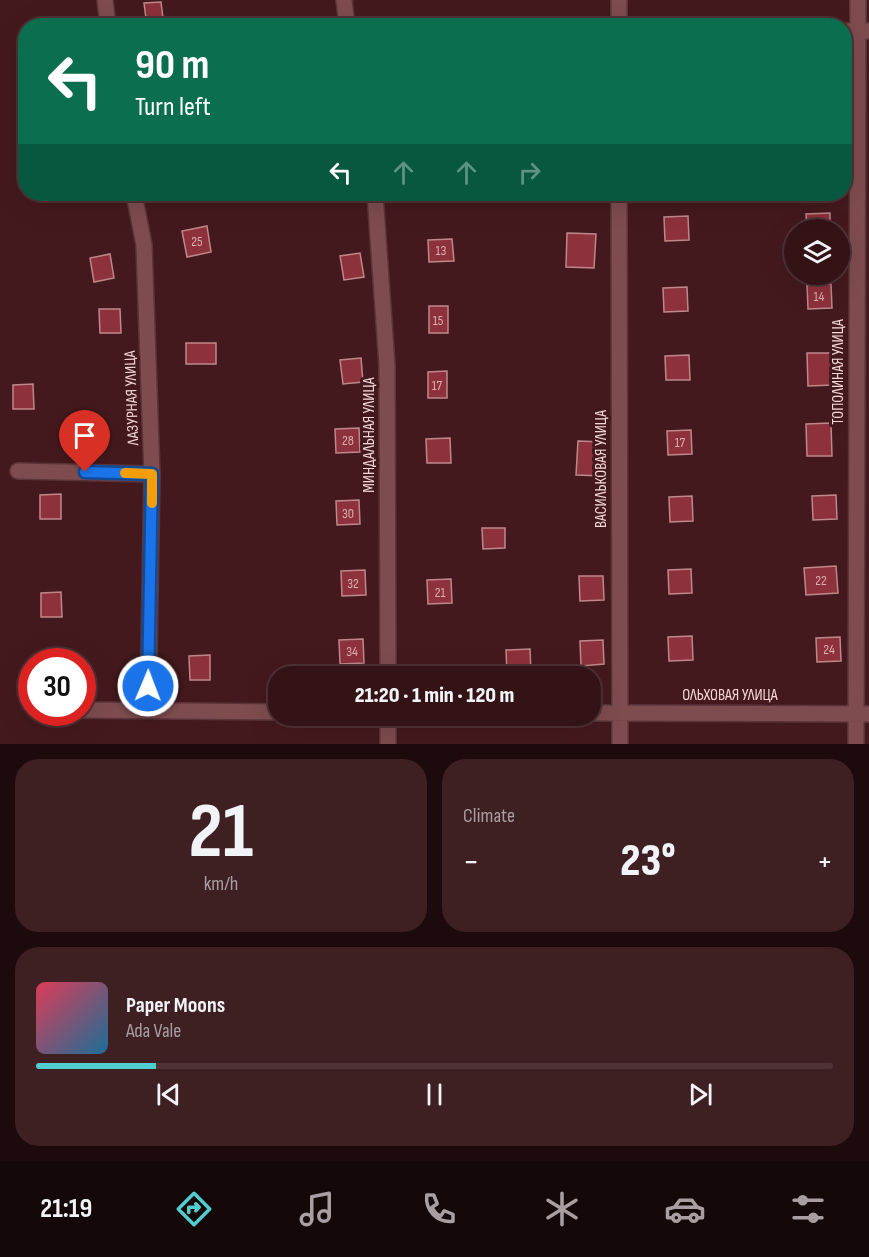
<!DOCTYPE html>
<html lang="en">
<head>
<meta charset="utf-8">
<style>
  :root { --surface:#331316; --page:#3e2023; --text:#f1f3f6; --muted:#a99ea1; --line:#4e3235; --accent:#52cdcf }
  body { margin:0; font-family:"Sofia Sans Condensed",sans-serif; background:var(--page); color:var(--text); height:100vh; display:flex; flex-direction:column; font-size:22px; white-space:nowrap }
  * { box-sizing:border-box; margin:0 }
  p { font-size:20px; color:var(--muted) }
  .icon { flex:none; width:33px; height:33px; fill:none; stroke:currentColor; stroke-width:2; stroke-linecap:round; stroke-linejoin:round }
  .map { position:relative; height:744px; overflow:hidden }
  .sheet { display:flex; flex-direction:column; gap:15px; padding:15px; background:#1c0a0c; flex:1 }
  .sheet>* { flex:none }
  .banner { position:absolute; left:18px; top:18px; width:834px; height:183px; border-radius:24px; box-shadow:0 6px 24px #0002,0 0 0 2px var(--line); background:#0b6e4f; color:#fff; overflow:hidden }
  .controls { position:absolute; left:784px; top:219px; display:grid; gap:12px }
  .controls a { display:grid; place-items:center; width:66px; height:66px; border-radius:50%; background:var(--surface); box-shadow:0 6px 24px #0002,0 0 0 2px var(--line); font-size:30px }
  .speed { position:absolute; left:18px; top:648px; display:flex; gap:12px; font-size:30px; font-weight:700; text-align:center }
  .speed>* { display:grid; place-content:center; width:78px; height:78px; border-radius:50%; background:var(--surface); box-shadow:0 6px 24px #0002,0 0 0 2px var(--line); line-height:1 }
  .speed .limit { border:9px solid #d22; background:#fff; color:#111 }
  .pin { position:absolute; display:grid; place-items:center; width:51px; height:51px; color:#fff; margin:-62px -26px; border-radius:50% 50% 50% 0; rotate:-45deg; box-shadow:0 0 6px #0007 }
  .pin .icon { rotate:45deg }
  .me { position:absolute; width:66px; margin:-33px; rotate:1deg; stroke-linejoin:round; filter:drop-shadow(0 0 4px #0008) }
  .turn { display:flex; align-items:center; gap:21px; height:126px; padding:0 18px; font-size:27px }
  .turn .icon { width:78px; height:78px; stroke-width:2.5 }
  .turn b { display:block; font-size:42px; line-height:51px }
  .lanes { display:flex; align-items:center; height:57px; padding:0 18px; background:#0003; justify-content:center; gap:30px; direction:ltr }
  .lanes .off { opacity:.35 }
  .big { font-size:45px; font-weight:800; line-height:1.1 }
  .sheet .tile { flex:1; display:flex; flex-direction:column; justify-content:center; gap:9px; min-width:0; padding:0 21px; border-radius:24px; background:var(--page) }
  .sheet .dial { align-items:center; gap:0 }
  .dial b { font-size:78px; line-height:1 }
  .song { display:flex; align-items:center; gap:18px }
  .cover { width:72px; height:72px; border-radius:9px; background:linear-gradient(135deg,hsl(350 70% 55%),hsl(200 70% 35%)) }
  .played { height:6px; border-radius:3px; background:linear-gradient(90deg,var(--accent) 15%,var(--line) 15%) }
  .keys { display:flex; justify-content:space-around; direction:ltr }
  .heat { display:flex; justify-content:space-between; align-items:center; font-size:33px; direction:ltr }
  .sheet .tiles { flex:1; display:grid; gap:15px; grid-template-columns:1fr 1fr }
  .tile:last-child { grid-column:span 2 }
  .trip { position:absolute; left:268px; top:666px; width:333px; height:60px; border-radius:24px; background:var(--surface); box-shadow:0 6px 24px #0002,0 0 0 2px var(--line); font-weight:800; line-height:60px; text-align:center }
  .menu { display:flex; height:96px; justify-content:space-around; align-items:center; background:#140809; color:var(--muted) }
  .menu .icon { width:42px; height:42px }
  .menu .on { color:var(--accent) }
  .menu b { font-size:27px; color:var(--text) }
  .map>svg:first-child { display:block }
</style>
</head>
<body>
<div class="map">
<svg width="869" height="744" viewBox="0 0 869 744">
  <rect width="100%" height="100%" fill="#44191d"/>
  <path fill="#8d313c" stroke="#be888a" stroke-width="1.5" d="M161,2L164,26H147L144,3Z
    M830,213V230H807L806,214Z
    M688,216L689,240L665,241L664,217Z
    M207,226L211,252L187,257L182,231Z
    M567,233L596,234L594,268L566,267Z
    M452,239L454,261L429,262L428,240Z
    M360,253L364,277L344,280L340,256Z
    M110,254L114,278L94,282L90,258Z
    M831,284L832,308L808,309L807,285Z
    M687,287L688,311L664,312L663,288Z
    M429,306H448V333H429Z
    M99,309H120L121,333H100Z
    M186,343H216V364H186Z
    M807,353H832L833,385L808,386Z
    M689,355L690,380H666L665,356Z
    M361,358L363,382L343,384L340,360Z
    M447,371V398H428V372Z
    M33,384L34,409H13V385Z
    M831,423L832,456H807L806,424Z
    M359,428L360,452L336,453L335,429Z
    M691,430L692,454L668,455L667,431Z
    M450,438L451,463H427L426,439Z
    M578,441L606,442L605,476L576,475Z
    M61,494V519H40V495Z
    M836,495L837,519L813,520L812,496Z
    M692,496L693,521L670,522L669,497Z
    M359,500L360,524L337,525L336,501Z
    M482,528H505V548L483,549Z
    M836,566L838,593L806,595L804,568Z
    M691,569L692,593L669,594L668,570Z
    M365,570L366,595L342,596L341,571Z
    M579,576H603L604,600L580,601Z
    M451,579L452,603L428,604L427,580Z
    M61,592L62,617H41V593Z
    M692,636L693,660L669,661L668,637Z
    M840,637L841,661L817,662L816,638Z
    M363,639L364,663L340,664L339,640Z
    M603,640L604,664L581,666L580,641Z
    M530,649L531,673L507,674L506,650Z
    M210,655V680H190L189,656Z"/>
  <g fill="none" stroke-linecap="round" stroke-linejoin="round">
    <g stroke="#593439" stroke-width="18">
      <path id="minor" d="M105,0L108,26
        M344,0L347,26
        M619,26V0
        M844,31H869
        M134,194L144,245L152,474L148,710
        M375,194L387,365L388,676
        M619,194L620,744
        M18,471L152,474
        M82,710L279,712
        M591,713L869,714
        M388,744V716
        M856,744L858,0"/>
    </g>
    <use href="#minor" stroke="#7e4c4f" stroke-width="15"/>
  </g>
  <g fill="none" stroke-linecap="round" stroke-linejoin="round">
    <g stroke="#114b97" stroke-width="15">
      <path id="route" d="M85,472L152,474L148,686"/>
    </g>
    <use href="#route" stroke="#1a73e8" stroke-width="10"/>
    <path stroke="#f59e0b" stroke-width="10" d="M125,473L152,474V503"/>
  </g>
  <g text-anchor="middle" dominant-baseline="central" stroke-width="6" stroke-linejoin="round" paint-order="stroke">
    <g font-size="14" fill="#dbaeb0">
      <text x="197" y="241">25</text>
      <text x="441" y="250">13</text>
      <text x="819" y="296">14</text>
      <text x="438" y="320">15</text>
      <text x="437" y="385">17</text>
      <text x="348" y="440">28</text>
      <text x="680" y="442">17</text>
      <text x="348" y="513">30</text>
      <text x="821" y="580">22</text>
      <text x="353" y="583">32</text>
      <text x="440" y="592">21</text>
      <text x="829" y="649">24</text>
      <text x="352" y="651">34</text>
    </g>
    <g font-size="16" fill="#f5d7d7" stroke="#44191d">
      <text transform="translate(838 372) rotate(-90)">ТОПОЛИНАЯ УЛИЦА</text>
      <text transform="translate(132 398) rotate(-92)">ЛАЗУРНАЯ УЛИЦА</text>
      <text transform="translate(369 435) rotate(-90)">МИНДАЛЬНАЯ УЛИЦА</text>
      <text transform="translate(601 469) rotate(-90)">ВАСИЛЬКОВАЯ УЛИЦА</text>
      <text x="730" y="695">ОЛЬХОВАЯ УЛИЦА</text>
    </g>
  </g>
</svg>
<div class="controls">
<a><svg class="icon" aria-label="layers" viewBox="0 0 24 24"><path d="M12 4l9 5-9 5-9-5zM3 14l9 5 9-5"/></svg></a>
</div>
<div class="speed"><div class="limit">30</div></div>
<div class="pin" style="left:85px;top:472px;background:#d93025"><svg class="icon" aria-label="arrive" viewBox="0 0 24 24"><path d="M6 21V4h12l-3 4 3 4H6"/></svg></div>
<svg class="me" style="left:148px;top:686px" viewBox="-20 -20 40 40"><circle r="17" fill="#1a73e8" stroke="#fff" stroke-width="3"/><path d="M0-11L8 9 0 5-8 9z" fill="#fff"/></svg>
<div class="trip">21:20 · 1 min · 120 m</div>
<div class="banner">
<div class="turn"><svg class="icon" aria-label="left" viewBox="0 0 24 24"><path d="M17 20v-9H6M10 6l-5 5 5 5"/></svg><div><b>90 m</b>Turn left</div></div>
<div class="lanes"><svg class="icon" aria-label="left" viewBox="0 0 24 24"><path d="M17 20v-9H6M10 6l-5 5 5 5"/></svg><svg class="icon off" aria-label="ahead" viewBox="0 0 24 24"><path d="M12 20V5M6 11l6-6 6 6"/></svg><svg class="icon off" aria-label="ahead" viewBox="0 0 24 24"><path d="M12 20V5M6 11l6-6 6 6"/></svg><svg class="icon off" aria-label="right" viewBox="0 0 24 24"><path d="M7 20v-9h11M14 6l5 5-5 5"/></svg></div>
</div>
</div>
<section class="sheet">
<div class="tiles">
<div class="tile dial"><b>21</b><p>km/h</p></div>
<div class="tile"><p>Climate</p>
<div class="heat"><a>−</a><b class="big">23°</b><a>+</a></div>
</div>
<div class="tile">
<div class="song"><i class="cover"></i><div><b>Paper Moons</b><p>Ada Vale</p></div></div>
<div class="played"></div>
<div class="keys"><svg class="icon" aria-label="previous" viewBox="0 0 24 24"><path d="M18 5L8 12l10 7zM5 5v14"/></svg><svg class="icon" aria-label="pause" viewBox="0 0 24 24"><path d="M8 5v14M16 5v14"/></svg><svg class="icon" aria-label="next" viewBox="0 0 24 24"><path d="M6 5l10 7-10 7zM19 5v14"/></svg></div>
</div>
</div>
</section>
<nav class="menu">
<b>21:19</b>
<svg class="icon on" aria-label="directions" viewBox="0 0 24 24"><path d="M12 3l9 9-9 9-9-9zM9 14v-3h6M13 9l2 2-2 2"/></svg>
<svg class="icon" aria-label="music" viewBox="0 0 24 24"><path d="M9 18V5l10-2v13"/><circle cx="6" cy="18" r="3"/><circle cx="16" cy="16" r="3"/></svg>
<svg class="icon" aria-label="phone" viewBox="0 0 24 24"><path d="M5 4h4l2 5-3 2q2 4 5 5l2-3 5 2v4C11 20 4 13 5 4z"/></svg>
<svg class="icon" aria-label="climate" viewBox="0 0 24 24"><path d="M12 3v18M4 7l16 10M4 17L20 7"/></svg>
<svg class="icon" aria-label="car" viewBox="0 0 24 24"><path d="M5 17H2v-5l4-1 3-4h7l3 4 3 1v5h-3M9 17h6M6 11h13"/><circle cx="7" cy="17" r="2"/><circle cx="17" cy="17" r="2"/></svg>
<svg class="icon" aria-label="filters" viewBox="0 0 24 24"><path d="M4 7h16M4 17h16"/><circle cx="9" cy="7" r="2"/><circle cx="15" cy="17" r="2"/></svg>
</nav>
</body>
</html>
